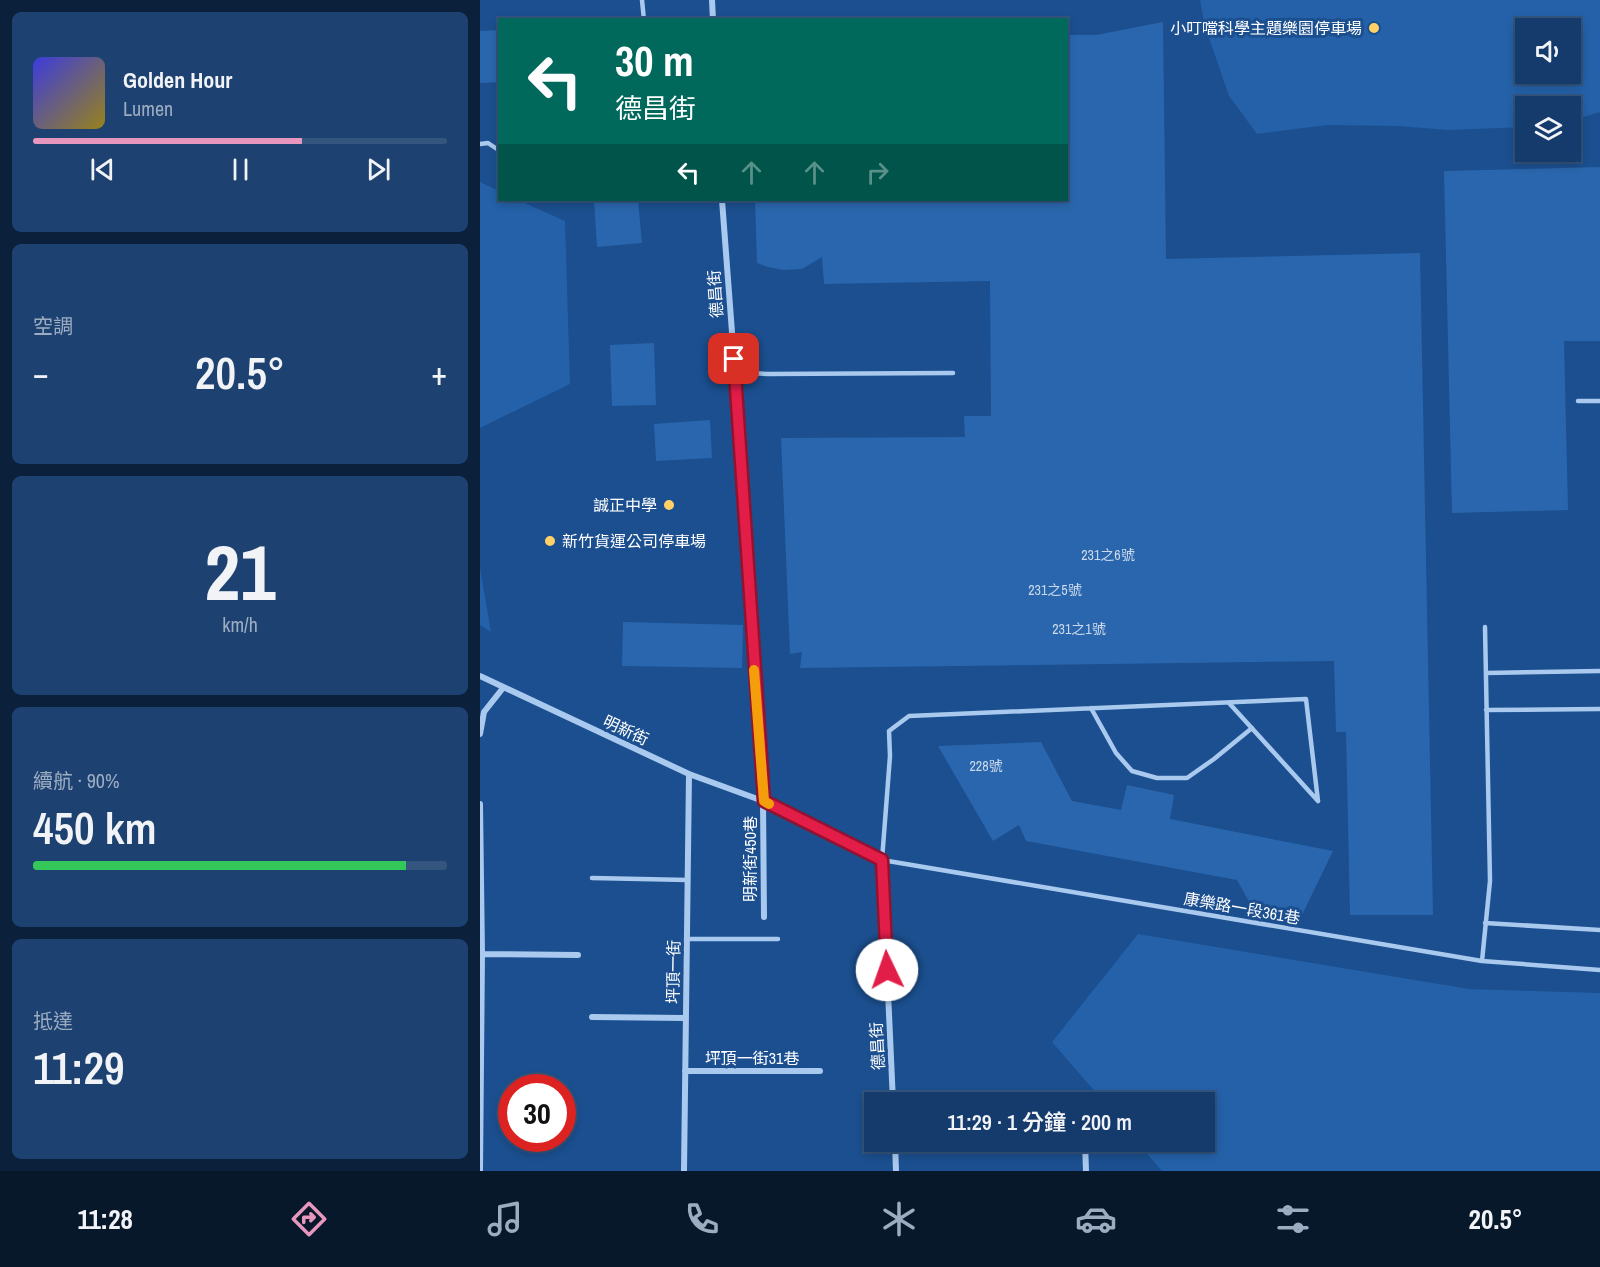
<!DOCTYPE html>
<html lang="zh-TW">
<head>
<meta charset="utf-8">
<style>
  :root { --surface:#143b6b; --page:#1d4271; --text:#f1f3f6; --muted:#9dadc1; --line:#33557e; --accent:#e797bd }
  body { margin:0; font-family:"Archivo Narrow","Noto Sans TC",sans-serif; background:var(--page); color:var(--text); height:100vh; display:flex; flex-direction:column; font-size:22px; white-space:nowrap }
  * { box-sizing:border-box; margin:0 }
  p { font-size:20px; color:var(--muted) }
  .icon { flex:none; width:33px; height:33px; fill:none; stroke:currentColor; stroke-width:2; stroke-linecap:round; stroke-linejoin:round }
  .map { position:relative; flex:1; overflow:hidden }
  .drawer { display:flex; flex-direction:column; gap:12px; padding:12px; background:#0b203b; width:480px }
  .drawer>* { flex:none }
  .banner { position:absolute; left:18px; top:18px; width:570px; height:183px; border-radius:0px; box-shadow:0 3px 9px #0003,0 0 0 2px var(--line); background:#00695c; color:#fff; overflow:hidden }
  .buttons { position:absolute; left:1035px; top:18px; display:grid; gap:12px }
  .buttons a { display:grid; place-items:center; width:66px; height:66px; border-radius:0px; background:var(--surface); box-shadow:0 3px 9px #0003,0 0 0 2px var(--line); font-size:30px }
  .speed { position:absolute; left:18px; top:1074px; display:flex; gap:12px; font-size:30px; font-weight:700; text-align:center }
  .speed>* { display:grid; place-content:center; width:78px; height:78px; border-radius:50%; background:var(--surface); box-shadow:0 3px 9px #0003,0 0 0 2px var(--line); line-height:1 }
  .speed .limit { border:9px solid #d22; background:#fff; color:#111 }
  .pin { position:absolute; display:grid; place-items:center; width:51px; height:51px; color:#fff; margin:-26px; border-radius:12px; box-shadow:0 3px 9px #0006 }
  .me { position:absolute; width:66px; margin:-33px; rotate:357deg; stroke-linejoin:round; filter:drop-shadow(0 0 4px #0008) }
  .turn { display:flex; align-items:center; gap:21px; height:126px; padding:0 18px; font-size:27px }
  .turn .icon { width:78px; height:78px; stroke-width:2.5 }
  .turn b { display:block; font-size:42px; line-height:51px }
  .lanes { display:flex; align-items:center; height:57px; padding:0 18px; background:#0003; justify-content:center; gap:30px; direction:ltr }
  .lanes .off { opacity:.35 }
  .big { font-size:45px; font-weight:600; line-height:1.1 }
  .drawer .card { flex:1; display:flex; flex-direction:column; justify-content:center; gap:9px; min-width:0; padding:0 21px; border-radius:9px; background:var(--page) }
  .drawer .dial { align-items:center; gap:0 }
  .dial b { font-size:78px; line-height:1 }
  .song { display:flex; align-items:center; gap:18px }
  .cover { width:72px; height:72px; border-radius:9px; background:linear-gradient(135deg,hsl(240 70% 55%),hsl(50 70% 35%)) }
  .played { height:6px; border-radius:3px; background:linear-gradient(90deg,var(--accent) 65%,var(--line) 65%) }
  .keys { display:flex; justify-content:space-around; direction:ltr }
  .heat { display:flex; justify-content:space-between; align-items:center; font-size:33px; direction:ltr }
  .charge { height:9px; border-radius:4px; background:linear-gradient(90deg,#34c759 90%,var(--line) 0) }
  .trip { position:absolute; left:384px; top:1092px; width:351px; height:60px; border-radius:0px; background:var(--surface); box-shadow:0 3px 9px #0003,0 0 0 2px var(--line); font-weight:600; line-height:60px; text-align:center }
  .dock { display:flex; height:96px; justify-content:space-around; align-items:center; background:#08182b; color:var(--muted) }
  .dock .icon { width:42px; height:42px }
  .dock .selected { color:var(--accent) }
  .dock b { font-size:27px; color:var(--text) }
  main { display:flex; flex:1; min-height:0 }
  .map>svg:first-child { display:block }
</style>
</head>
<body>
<main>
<section class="drawer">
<div class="card">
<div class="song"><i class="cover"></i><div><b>Golden Hour</b><p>Lumen</p></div></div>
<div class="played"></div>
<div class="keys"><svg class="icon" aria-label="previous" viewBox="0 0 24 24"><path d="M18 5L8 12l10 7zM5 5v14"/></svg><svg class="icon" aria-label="pause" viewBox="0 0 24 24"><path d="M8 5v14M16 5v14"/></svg><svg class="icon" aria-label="next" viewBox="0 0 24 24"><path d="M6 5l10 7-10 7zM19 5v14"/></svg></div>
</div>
<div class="card"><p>空調</p>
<div class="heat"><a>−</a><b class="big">20.5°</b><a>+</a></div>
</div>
<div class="card dial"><b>21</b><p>km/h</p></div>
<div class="card"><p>續航 · 90%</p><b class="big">450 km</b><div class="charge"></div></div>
<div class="card"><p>抵達</p><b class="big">11:29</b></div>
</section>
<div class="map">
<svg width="1120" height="1171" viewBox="0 0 1120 1171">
  <rect width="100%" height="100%" fill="#1b4f8f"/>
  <path fill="#2461a8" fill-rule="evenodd" d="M720,0H1120V112L1091,121L1090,106H1046L1045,127L968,130L918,126L847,125L777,134L749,96L725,26ZM1046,28H1090V74H1046Z
    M0,182L19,191L20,200H38L85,221L90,384L0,428Z
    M0,568L11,632L0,625Z
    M658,934L989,989L1120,993V1171H682L657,1142H724V1102H624L572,1042Z"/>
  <path fill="#2a66ad" d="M683,22L686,259L940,253L953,915H870L866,732H856L854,661L320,668L322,652L310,654L301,438L485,437L484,416H511L510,281L344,284L342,257L322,269L304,270L288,267L277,263L275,200H586V35H616Z
    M20,30V82L0,83V31Z
    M1120,167V341H1084L1088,510L972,513L964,171Z
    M114,200H158L162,243L117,247Z
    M174,343L176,405L132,406L130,345Z
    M230,420L232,458L176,461L174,424Z
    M143,622L263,625L262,668L142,666Z
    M561,742L592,801L641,810L647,785L694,795L690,819L853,851L822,915L771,905L757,880L546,841L539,825L513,841L458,746Z"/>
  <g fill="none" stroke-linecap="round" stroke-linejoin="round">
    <path stroke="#a9c9ee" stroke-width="4.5" d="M162,0L164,20
      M0,144L8,143L20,151
      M255,372L288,374L473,373
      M1098,401H1120
      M1006,673L1120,671
      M749,703L838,801
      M611,708L636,753L652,771L677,778H707L734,759L772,728
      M1006,710L1120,709
      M838,801L826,699L429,716L409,731L410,756L402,860L1002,961L1120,970
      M112,878L208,880
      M1005,923L1120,930
      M206,939H298
      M1002,961L1010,881L1005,627"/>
    <path stroke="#a9c9ee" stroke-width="6" d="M232,0L233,20
      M242,200L255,372L283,801L284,917
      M0,676L209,774L283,801L402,860L413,1102
      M0,734L4,712L23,688
      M0,804L2,954L0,1171
      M2,954L98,955
      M112,1017L205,1018
      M205,1071H340
      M415,1142L416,1171
      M605,1142L606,1171
      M204,1171L209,774"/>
  </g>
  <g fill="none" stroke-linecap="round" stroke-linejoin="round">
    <g stroke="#92132f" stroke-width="15">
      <path id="route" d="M254,359L284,801L402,860L407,970"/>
    </g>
    <use href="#route" stroke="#e11d48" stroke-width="10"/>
    <path stroke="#f59e0b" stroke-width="10" d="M274,670L284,801L289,804"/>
  </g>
  <g fill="#ffd166" stroke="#1b4f8f" stroke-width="2">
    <circle cx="894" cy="28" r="6"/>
    <circle cx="189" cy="505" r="6"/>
    <circle cx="70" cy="541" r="6"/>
  </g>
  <g text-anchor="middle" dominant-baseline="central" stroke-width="6" stroke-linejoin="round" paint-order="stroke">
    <g font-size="14" fill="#cad9ea">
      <text x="628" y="555">231之6號</text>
      <text x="575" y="590">231之5號</text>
      <text x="599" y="629">231之1號</text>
      <text x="506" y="766">228號</text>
    </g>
    <g font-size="16" fill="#fff" stroke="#1b4f8f" text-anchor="end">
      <text x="882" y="28">小叮噹科學主題樂園停車場</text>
      <text x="177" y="505">誠正中學</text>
      <text x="82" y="541" text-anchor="start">新竹貨運公司停車場</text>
    </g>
    <g font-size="16" fill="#fff" stroke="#1b4f8f">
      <text transform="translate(235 294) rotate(-94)">德昌街</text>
      <text transform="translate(146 730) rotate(25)">明新街</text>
      <text transform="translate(270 859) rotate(-90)">明新街450巷</text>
      <text transform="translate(762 908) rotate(10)">康樂路一段361巷</text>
      <text transform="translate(193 972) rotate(-89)">坪頂一街</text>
      <text transform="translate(397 1046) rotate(-93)">德昌街</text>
      <text x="272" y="1058">坪頂一街31巷</text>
    </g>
  </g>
</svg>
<div class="buttons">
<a><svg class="icon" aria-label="sound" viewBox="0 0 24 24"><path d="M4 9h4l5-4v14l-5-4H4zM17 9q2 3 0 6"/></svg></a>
<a><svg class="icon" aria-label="layers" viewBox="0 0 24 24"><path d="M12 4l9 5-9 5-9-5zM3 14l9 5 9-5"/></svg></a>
</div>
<div class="speed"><div class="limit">30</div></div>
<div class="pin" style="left:254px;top:359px;background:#d93025"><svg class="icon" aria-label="arrive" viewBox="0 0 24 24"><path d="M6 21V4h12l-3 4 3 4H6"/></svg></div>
<svg class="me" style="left:407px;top:970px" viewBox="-20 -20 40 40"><circle r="19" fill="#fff"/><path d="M0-13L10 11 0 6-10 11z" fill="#e11d48"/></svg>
<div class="trip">11:29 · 1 分鐘 · 200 m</div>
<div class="banner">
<div class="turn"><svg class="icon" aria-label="left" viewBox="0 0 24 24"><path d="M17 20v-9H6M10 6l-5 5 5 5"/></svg><div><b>30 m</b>德昌街</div></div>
<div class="lanes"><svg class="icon" aria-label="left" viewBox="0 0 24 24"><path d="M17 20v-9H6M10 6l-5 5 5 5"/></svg><svg class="icon off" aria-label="ahead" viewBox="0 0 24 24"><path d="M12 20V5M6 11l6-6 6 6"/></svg><svg class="icon off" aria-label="ahead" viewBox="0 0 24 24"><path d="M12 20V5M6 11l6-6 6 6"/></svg><svg class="icon off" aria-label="right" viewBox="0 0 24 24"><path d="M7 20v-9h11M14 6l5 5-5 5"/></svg></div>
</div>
</div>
</main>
<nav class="dock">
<b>11:28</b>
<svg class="icon selected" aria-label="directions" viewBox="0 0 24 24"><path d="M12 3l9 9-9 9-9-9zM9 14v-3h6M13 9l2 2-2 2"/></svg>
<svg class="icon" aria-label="music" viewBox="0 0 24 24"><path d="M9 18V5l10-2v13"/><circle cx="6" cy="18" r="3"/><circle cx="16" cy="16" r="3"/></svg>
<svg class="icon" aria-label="phone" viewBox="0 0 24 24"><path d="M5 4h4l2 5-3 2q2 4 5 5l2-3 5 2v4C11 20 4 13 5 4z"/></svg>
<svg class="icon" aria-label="climate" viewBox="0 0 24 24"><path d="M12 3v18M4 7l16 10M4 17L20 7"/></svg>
<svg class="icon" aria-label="car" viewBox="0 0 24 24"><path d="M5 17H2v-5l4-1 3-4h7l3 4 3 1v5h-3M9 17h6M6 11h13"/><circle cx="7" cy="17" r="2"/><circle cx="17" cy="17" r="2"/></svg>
<svg class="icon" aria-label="filters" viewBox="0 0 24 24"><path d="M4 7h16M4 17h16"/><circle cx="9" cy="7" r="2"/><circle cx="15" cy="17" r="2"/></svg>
<b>20.5°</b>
</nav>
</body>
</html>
